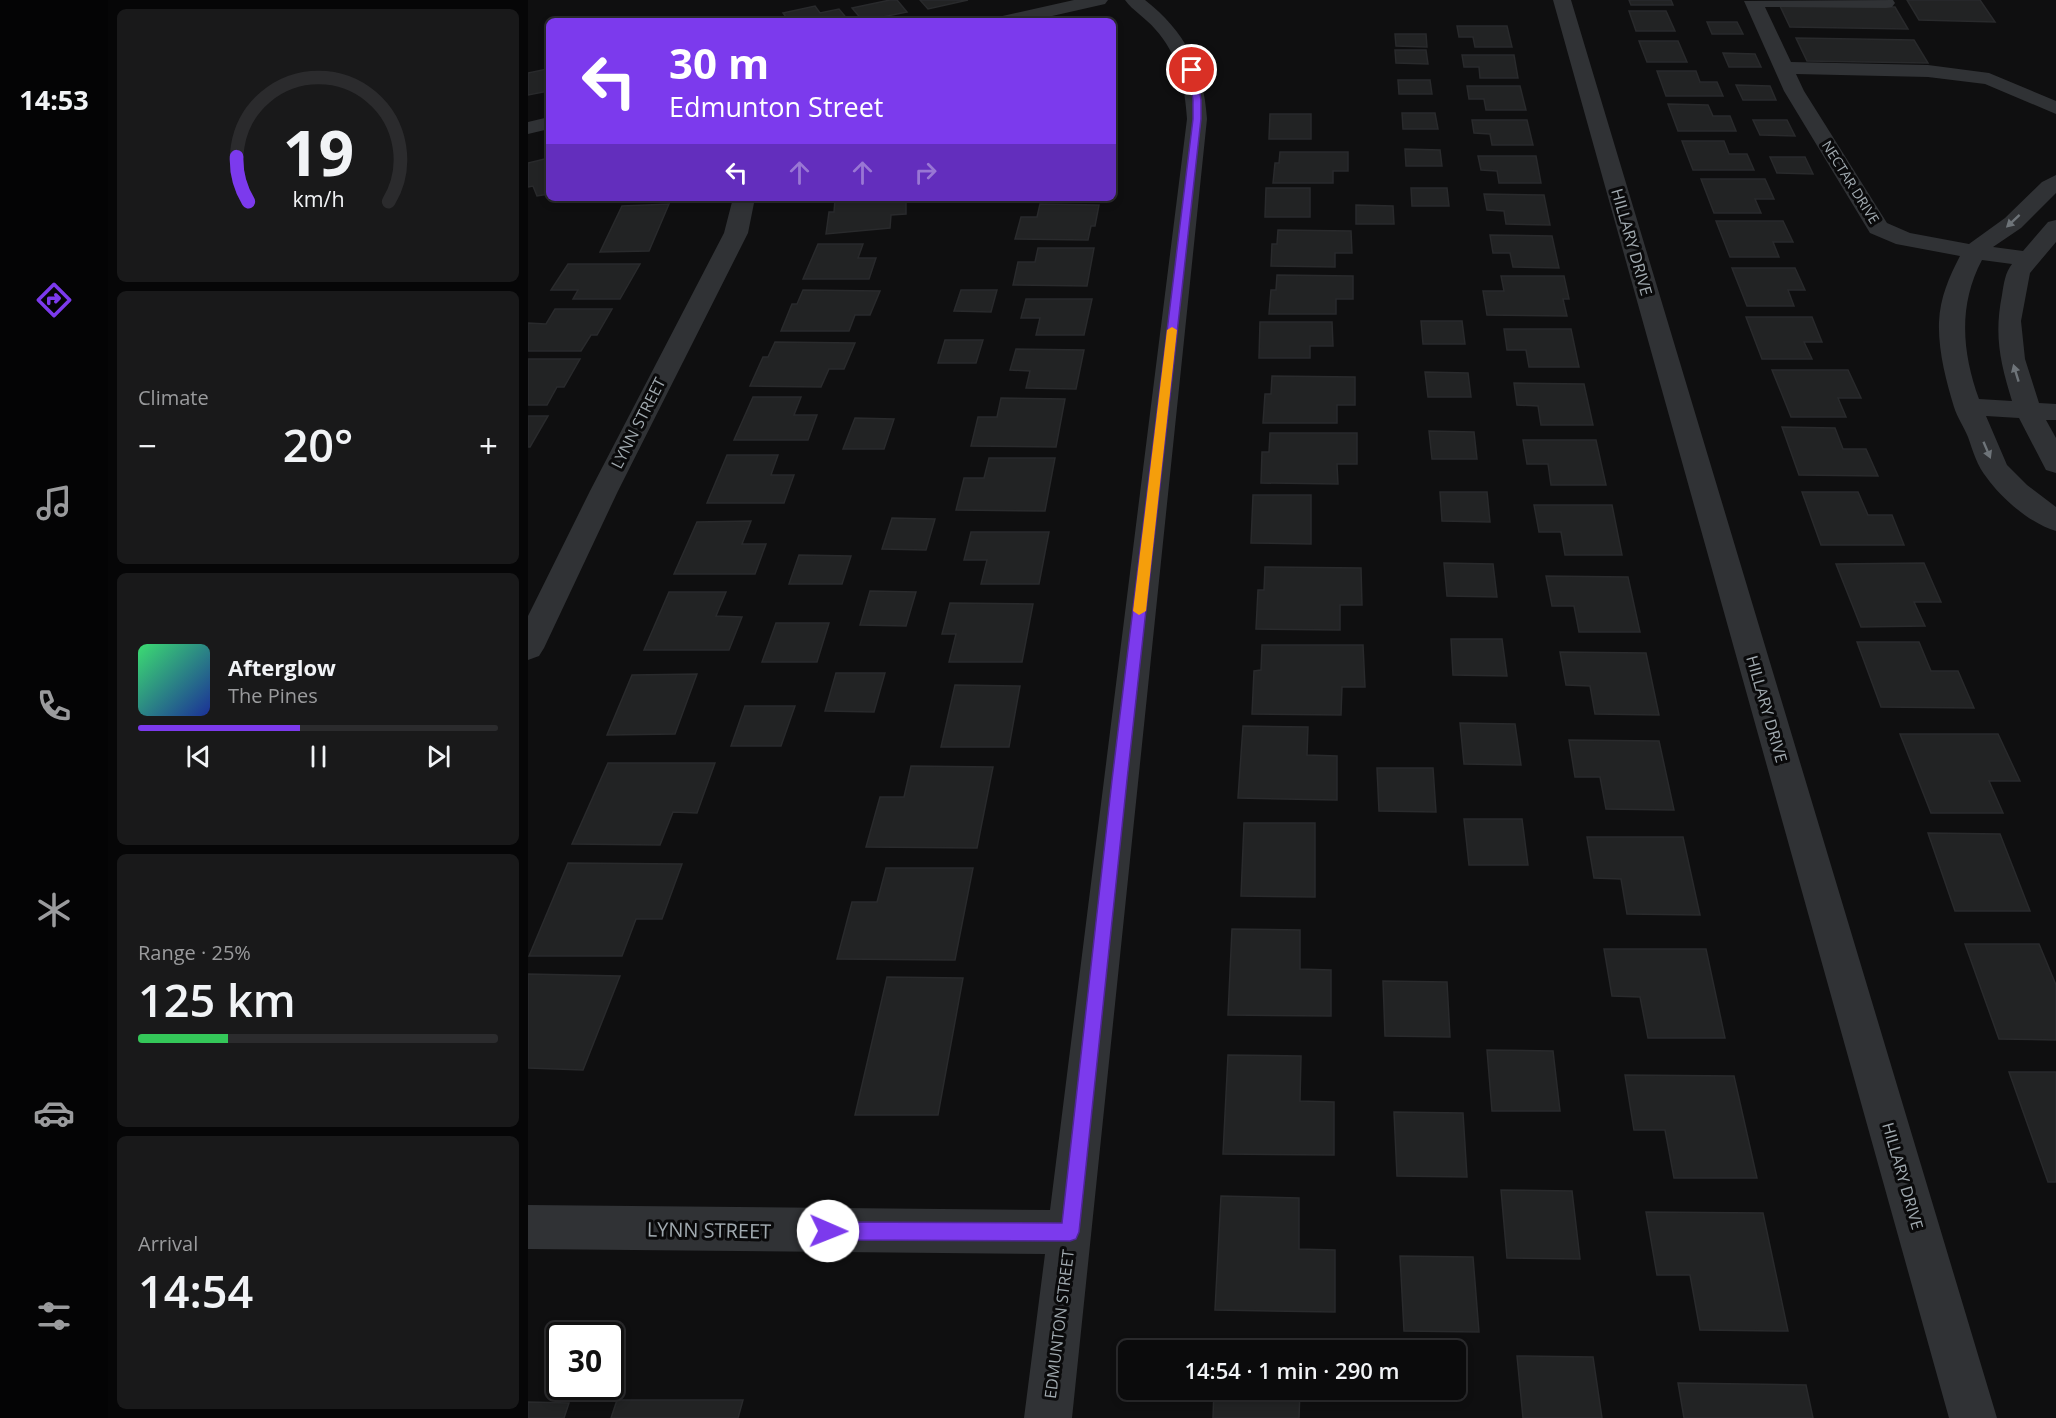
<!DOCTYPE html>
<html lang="en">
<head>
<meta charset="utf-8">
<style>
  :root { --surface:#0b0b0c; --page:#19191a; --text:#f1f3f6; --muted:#9a9b9d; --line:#2b2b2d; --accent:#7c3aed }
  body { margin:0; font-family:"Open Sans",sans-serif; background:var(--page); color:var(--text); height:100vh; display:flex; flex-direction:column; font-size:22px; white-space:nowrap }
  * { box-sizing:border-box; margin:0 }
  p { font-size:20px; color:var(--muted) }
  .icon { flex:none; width:33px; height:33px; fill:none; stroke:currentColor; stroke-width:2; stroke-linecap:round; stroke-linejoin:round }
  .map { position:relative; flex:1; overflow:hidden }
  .side { display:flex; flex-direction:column; gap:9px; padding:9px; background:#060607; width:420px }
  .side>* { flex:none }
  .guide { position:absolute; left:18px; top:18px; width:570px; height:183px; border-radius:9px; box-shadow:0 3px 9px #0003,0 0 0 2px var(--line); background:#7c3aed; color:#fff; overflow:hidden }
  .speed { position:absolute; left:18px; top:1322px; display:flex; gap:12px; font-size:30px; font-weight:700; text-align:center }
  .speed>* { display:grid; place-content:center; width:78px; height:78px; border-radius:50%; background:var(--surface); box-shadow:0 3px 9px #0003,0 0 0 2px var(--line); line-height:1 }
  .speed .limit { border:3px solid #111; border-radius:9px; background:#fff; color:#111 }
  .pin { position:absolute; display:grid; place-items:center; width:51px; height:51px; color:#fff; margin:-26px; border:3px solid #fff; border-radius:50%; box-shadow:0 2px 6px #0007 }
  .me { position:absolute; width:66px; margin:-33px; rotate:91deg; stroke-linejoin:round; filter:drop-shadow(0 0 4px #0008) }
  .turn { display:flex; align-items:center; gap:21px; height:126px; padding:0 24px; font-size:27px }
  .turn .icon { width:78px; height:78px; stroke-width:2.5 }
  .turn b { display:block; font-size:42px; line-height:51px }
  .lanes { display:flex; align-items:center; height:57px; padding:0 24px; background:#0003; justify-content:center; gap:30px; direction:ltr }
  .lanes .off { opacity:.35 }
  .big { font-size:45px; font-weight:600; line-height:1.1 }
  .side .card { flex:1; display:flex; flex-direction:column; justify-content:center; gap:9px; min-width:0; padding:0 21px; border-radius:9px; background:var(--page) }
  .side .dial { align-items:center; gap:0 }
  .dial svg { height:156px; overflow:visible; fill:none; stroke:var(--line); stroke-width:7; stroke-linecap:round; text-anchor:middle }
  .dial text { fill:var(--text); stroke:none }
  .song { display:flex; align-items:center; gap:18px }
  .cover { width:72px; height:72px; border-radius:9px; background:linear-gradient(135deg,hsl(140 70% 55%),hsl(230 70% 35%)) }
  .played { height:6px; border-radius:3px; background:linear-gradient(90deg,var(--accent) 45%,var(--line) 45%) }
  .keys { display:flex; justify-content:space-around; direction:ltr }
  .heat { display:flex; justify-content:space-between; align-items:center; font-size:33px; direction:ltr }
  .charge { height:9px; border-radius:4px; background:linear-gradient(90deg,#34c759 25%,var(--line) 0) }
  .trip { position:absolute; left:590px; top:1340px; width:348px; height:60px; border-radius:9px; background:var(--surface); box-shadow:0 3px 9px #0003,0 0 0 2px var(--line); font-weight:600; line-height:60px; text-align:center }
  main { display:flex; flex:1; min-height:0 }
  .dock { display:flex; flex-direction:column; width:108px; justify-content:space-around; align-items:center; background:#040405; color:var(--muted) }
  .dock .icon { width:42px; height:42px }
  .dock .on { color:var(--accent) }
  .dock b { font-size:27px; color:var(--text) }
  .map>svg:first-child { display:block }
</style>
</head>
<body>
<main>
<nav class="dock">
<b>14:53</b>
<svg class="icon on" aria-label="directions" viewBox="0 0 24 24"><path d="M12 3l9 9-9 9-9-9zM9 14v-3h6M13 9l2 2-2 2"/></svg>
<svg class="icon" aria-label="music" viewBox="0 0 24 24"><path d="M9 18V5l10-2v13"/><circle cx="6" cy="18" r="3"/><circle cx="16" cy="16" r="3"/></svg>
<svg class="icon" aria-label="phone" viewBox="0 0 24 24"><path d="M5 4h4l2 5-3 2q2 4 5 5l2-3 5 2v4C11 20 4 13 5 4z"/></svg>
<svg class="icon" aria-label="climate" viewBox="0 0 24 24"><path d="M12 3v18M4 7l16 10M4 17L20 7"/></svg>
<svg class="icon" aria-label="car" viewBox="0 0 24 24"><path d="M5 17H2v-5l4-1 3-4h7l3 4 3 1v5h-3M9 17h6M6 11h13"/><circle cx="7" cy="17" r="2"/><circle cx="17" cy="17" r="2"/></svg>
<svg class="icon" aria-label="filters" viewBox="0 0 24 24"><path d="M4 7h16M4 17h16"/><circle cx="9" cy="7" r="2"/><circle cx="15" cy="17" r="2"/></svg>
</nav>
<section class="side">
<div class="card dial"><svg viewBox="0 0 100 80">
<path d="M14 69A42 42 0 1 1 86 69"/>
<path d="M14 69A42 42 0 0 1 8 46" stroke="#7c3aed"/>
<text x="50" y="56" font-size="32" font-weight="700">19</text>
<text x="50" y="72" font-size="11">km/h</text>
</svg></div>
<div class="card"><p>Climate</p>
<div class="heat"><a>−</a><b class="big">20°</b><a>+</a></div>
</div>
<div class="card">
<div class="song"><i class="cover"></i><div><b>Afterglow</b><p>The Pines</p></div></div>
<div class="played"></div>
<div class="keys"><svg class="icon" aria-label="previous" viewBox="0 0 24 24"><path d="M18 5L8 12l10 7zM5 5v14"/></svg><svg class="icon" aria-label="pause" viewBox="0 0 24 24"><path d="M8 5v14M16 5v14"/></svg><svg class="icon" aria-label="next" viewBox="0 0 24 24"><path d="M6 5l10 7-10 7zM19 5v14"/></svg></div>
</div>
<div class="card"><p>Range · 25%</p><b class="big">125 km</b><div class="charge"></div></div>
<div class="card"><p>Arrival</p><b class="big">14:54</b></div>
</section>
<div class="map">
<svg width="1528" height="1418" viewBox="0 0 1528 1418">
  <rect width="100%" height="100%" fill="#0f0f10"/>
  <path fill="#222324" stroke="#292a2c" stroke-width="1.5" d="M362,0H369L379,12L335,21L324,8Z
    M392,0H440L400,9Z
    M1101,0H1143L1145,5H1103Z
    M1379,0H1452L1467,22L1391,20Z
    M287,6L292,13L311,9L321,21H261L255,13Z
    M1252,6L1367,7L1380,29L1262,27Z
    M1101,11H1138L1147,31H1108Z
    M1179,22H1209L1215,34H1184Z
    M929,26H979L984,47H947L945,37H931Z
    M867,34H898L899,47L868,46Z
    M1268,38L1386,40L1400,63L1279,61Z
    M1111,41H1150L1159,62H1119Z
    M867,50H898L900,64L868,63Z
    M1195,53L1227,54L1233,67H1201Z
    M934,55H986L990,78H952L951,67H936Z
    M19,69L21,73V91L0,95V73Z
    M1129,71H1168L1172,82H1189L1195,96H1138Z
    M870,80H902L904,94H871Z
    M1208,85L1242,86L1248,100H1215Z
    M939,86H992L998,110H958L956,99H941Z
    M1140,104L1180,105L1185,116H1202L1208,131H1150Z
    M874,113H907L910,129H875Z
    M742,114H783V139H741Z
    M944,120H999L1005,145H964L962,134L946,133Z
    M1225,120H1259L1267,136L1232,135Z
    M1154,141H1196L1201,154H1219L1226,170H1165Z
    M877,149L912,150L914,166H878Z
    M752,152H820V171H805V183H745L747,163H751Z
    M950,156H1008L1013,183H971L969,171L953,170Z
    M1242,157H1277L1285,174L1249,173Z
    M21,158V194L9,196L5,186L0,187V163Z
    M1173,179H1237L1246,199H1227L1233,213H1186Z
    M738,188H782V217H737Z
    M883,188H919L921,206H884Z
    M956,194L1016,195L1022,225L978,224L976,211L959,210Z
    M329,198H378V214L363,215L362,228L298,234L301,212H306L307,200Z
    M141,204L121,251L72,252L94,206Z
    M512,204L571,205L567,226H563L560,240L487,239L493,217H509Z
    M828,205L865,206L866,224H828Z
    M1188,221H1255L1265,242H1245L1251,257H1202Z
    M750,230L823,231L824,253H807V267L743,266L744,244H749Z
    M962,235L1024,236L1031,268L985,267L982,253H965Z
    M290,244H335L330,258H348L341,279H275Z
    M510,248H566L559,286L485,285L490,262H507Z
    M40,264H112L92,299H45L50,290H23Z
    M1204,268H1267L1277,290H1260L1266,306H1219Z
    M749,275L825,276V299H808V314H741L743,290H748Z
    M973,276H1036L1041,299H1035L1039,316L959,315L955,291H976Z
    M275,290L352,291L342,315H327L321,331H253L264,304H269Z
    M433,290H469L463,312L426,311Z
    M498,299H564L556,335H508L512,318H493Z
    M27,309H84L69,335H63L53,351H0V323L18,324Z
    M1218,317H1284L1294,342H1276L1284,359H1234Z
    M893,321H934L937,344H895Z
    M732,322H804L805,346H782V358H731Z
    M976,329H1043L1051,367H1001L998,350H979Z
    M417,340H455L448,363H410Z
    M247,342L327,343L316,369H301L293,387L222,386L235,357H240Z
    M488,349L556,350L548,389L498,388L502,371L482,370Z
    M0,359H52L36,387H29L19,405H0Z
    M1244,370H1320L1333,398H1310L1318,417H1263Z
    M897,372L940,373L943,397H900Z
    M744,376L827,377V405H809V423H735L737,394H743Z
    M986,383L1056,384L1065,425H1013L1010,406L989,405Z
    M225,397H273L266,415H289L280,440H206Z
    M473,398L537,399L528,447L443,446L450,417H469Z
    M0,416H20L2,447H0Z
    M327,418L366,419L356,449H315Z
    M1254,427L1307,428L1315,449H1338L1350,476L1271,475Z
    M901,431L946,432L949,459H904Z
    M742,433H829V464H809L810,484L733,483L734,452H741Z
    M995,440H1068L1078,485H1023L1020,464H999Z
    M199,455H250L243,475H266L256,503H179Z
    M461,458H527L517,511L428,510L436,478H456Z
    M912,492H959L962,522L914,521Z
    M1274,492H1330L1340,515H1364L1376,545H1293Z
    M725,495H783V544L723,543Z
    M1006,505H1084L1094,555H1037L1033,532H1011Z
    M364,518L407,519L398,550L354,549Z
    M223,521L214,544H238L227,574H146L169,522Z
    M443,532H521L511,584H453L459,560H436Z
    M271,555L323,556L314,584H261Z
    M916,563L965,564L969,597L919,596Z
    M1396,563L1413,602H1386L1397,626L1333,627L1308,564Z
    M737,567L833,568L834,605H812V630L728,629L730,590H736Z
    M1018,576L1100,577L1112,632H1051L1046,606H1024Z
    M342,591L388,592L378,626L332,625Z
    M141,592H198L188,616L214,617L201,650H116Z
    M422,603L505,604L494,662H421L428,634H414Z
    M248,623H301L289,662H234Z
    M923,639H974L979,676L925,675Z
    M1329,642H1391L1403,671H1430L1446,708L1353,707Z
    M734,645H835L837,687H814L813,715L724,714L726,671L733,670Z
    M1032,652L1118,653L1131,715L1067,714L1062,686L1038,685Z
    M308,673H357L346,712L297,711Z
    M169,674L147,734L79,735L104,675Z
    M427,685L492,686L481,747H413Z
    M217,706H267L253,746H203Z
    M932,723L987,724L993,765L936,764Z
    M715,726L780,727L779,755L809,756V800L710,798Z
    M1372,734H1470L1492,781H1461L1475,813H1403Z
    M1041,740L1131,741L1146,810L1078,809L1072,777H1047Z
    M80,763H187L169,813L145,812L132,845L44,844Z
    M383,766L465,767L449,848L338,847L352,797H376Z
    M849,768H905L908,812L851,811Z
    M936,819H994L1000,865H941Z
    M716,823H787V897L713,896Z
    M1400,833L1472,834L1502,911H1427Z
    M1059,837H1155L1172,915L1099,914L1093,879L1066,878Z
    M40,863L154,864L134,919H108L94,956H1Z
    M358,868H445L427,960L309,959L324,902H349Z
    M704,929L772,930V969L803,970V1016L700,1015Z
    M1437,944H1511L1528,985V1040L1471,1039Z
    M1076,949H1178L1197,1038H1120L1112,997L1084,996Z
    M0,974L92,976L55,1070L0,1068Z
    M359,977L435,978L410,1115H327Z
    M855,981L919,982L922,1037L857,1036Z
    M959,1050L1025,1051L1032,1111H964Z
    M700,1055L773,1056L772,1101L806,1102V1155L695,1154Z
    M1481,1072H1528V1182H1520Z
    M1097,1075L1206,1076L1229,1178H1146L1137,1130H1106Z
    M866,1112L935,1113L939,1177L869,1176Z
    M973,1190L1044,1191L1052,1259L979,1258Z
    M693,1196L771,1198V1249L807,1250V1312L687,1310Z
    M1118,1212L1235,1213L1260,1331L1172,1330L1162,1275H1129Z
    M872,1256L945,1257L951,1332L876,1331Z
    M989,1356L1065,1357L1074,1418H995Z
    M1150,1383L1278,1385L1285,1418H1156Z
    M686,1389H772L771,1418H685Z
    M89,1400H215L210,1418H83Z
    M0,1402L41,1403L36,1418H0Z"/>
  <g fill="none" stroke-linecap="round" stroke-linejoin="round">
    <path fill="#303235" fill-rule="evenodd" d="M546,0H580L577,4L502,21H468L470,17Z
      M597,0H617C657,31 676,69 679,119L544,1418H496L517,1254L0,1249V1205L522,1210L659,119C657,86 650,54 627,29C618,18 605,11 597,0Z
      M1025,0H1043L1469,1418H1421Z
      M1365,0L1367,3L1364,7L1358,8L1237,7L1263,62L1400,65L1461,73L1528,101V114L1457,84L1400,77L1268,74L1276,91L1359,223L1382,233L1441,244L1477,218L1514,182L1528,175V193L1493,228L1465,247L1495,251L1520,222L1528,220V242L1502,273L1493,321L1497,359L1511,403L1528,404V420H1518L1528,438V473L1518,470L1491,418L1458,416L1479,465L1499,485L1528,507V531C1503,524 1474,499 1459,478C1449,466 1445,451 1440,437C1436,427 1429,417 1426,407C1418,381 1410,350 1411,322C1412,298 1421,277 1432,256L1368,244L1342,233L1256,91L1216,1ZM1454,260L1484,264C1477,273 1476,283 1474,295C1466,335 1472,362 1484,401L1451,399C1434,352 1430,305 1454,260Z
      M21,117V129L0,134V122Z
      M205,198H227L220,233L90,491L16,648L11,656L0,660V616L62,491L196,233Z"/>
  </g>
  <defs><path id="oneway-solid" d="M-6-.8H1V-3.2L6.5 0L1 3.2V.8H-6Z" transform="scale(1.5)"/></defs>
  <g fill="#6e7479">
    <use href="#oneway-solid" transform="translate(1485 221) rotate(137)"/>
    <use href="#oneway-solid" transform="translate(1488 373) rotate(-107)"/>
    <use href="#oneway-solid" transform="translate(1459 450) rotate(67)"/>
  </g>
  <path fill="#7c3aed" stroke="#51269a" stroke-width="1.5" d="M664,68L668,70L673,100V119L599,780L551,1232L548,1239L542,1241L300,1240L293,1238L290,1231L293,1225L300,1222L534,1223L584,780L665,119V100L660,70Z"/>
  <path fill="#f59e0b" d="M644,327L649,330L618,611L611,615L605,611L639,330Z"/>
  <g text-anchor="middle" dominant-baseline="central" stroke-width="6" stroke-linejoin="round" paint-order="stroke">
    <g font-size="14" fill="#a1aab0" stroke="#0a0a0b">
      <text transform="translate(1323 182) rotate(58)">NECTAR DRIVE</text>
    </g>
    <g font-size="16" fill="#a1aab0" stroke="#0a0a0b">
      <text transform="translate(1104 242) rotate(74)">HILLARY DRIVE</text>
      <text transform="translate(110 423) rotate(-63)">LYNN STREET</text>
      <text transform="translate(1239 709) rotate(74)">HILLARY DRIVE</text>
      <text transform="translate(1375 1176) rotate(74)">HILLARY DRIVE</text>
      <text transform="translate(531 1324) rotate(-83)">EDMUNTON STREET</text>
    </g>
    <g font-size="20" fill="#a1aab0" stroke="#0a0a0b">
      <text transform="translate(181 1230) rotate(1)">LYNN STREET</text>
    </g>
  </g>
</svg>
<div class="speed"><div class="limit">30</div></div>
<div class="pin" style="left:664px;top:70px;background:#d93025"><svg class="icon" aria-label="arrive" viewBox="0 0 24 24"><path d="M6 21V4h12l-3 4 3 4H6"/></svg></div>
<svg class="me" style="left:300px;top:1231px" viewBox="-20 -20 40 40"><circle r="19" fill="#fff"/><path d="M0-13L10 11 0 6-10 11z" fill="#7c3aed"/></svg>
<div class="trip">14:54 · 1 min · 290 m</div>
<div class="guide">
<div class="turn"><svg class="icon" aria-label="left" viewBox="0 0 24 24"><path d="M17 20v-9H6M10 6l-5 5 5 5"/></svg><div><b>30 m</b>Edmunton Street</div></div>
<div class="lanes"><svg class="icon" aria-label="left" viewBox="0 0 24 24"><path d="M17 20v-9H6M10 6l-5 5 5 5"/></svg><svg class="icon off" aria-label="ahead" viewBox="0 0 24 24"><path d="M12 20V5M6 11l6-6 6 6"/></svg><svg class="icon off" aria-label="ahead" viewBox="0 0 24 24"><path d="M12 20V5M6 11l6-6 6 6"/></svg><svg class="icon off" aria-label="right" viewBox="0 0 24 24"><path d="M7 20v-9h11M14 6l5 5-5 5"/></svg></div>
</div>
</div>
</main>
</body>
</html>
